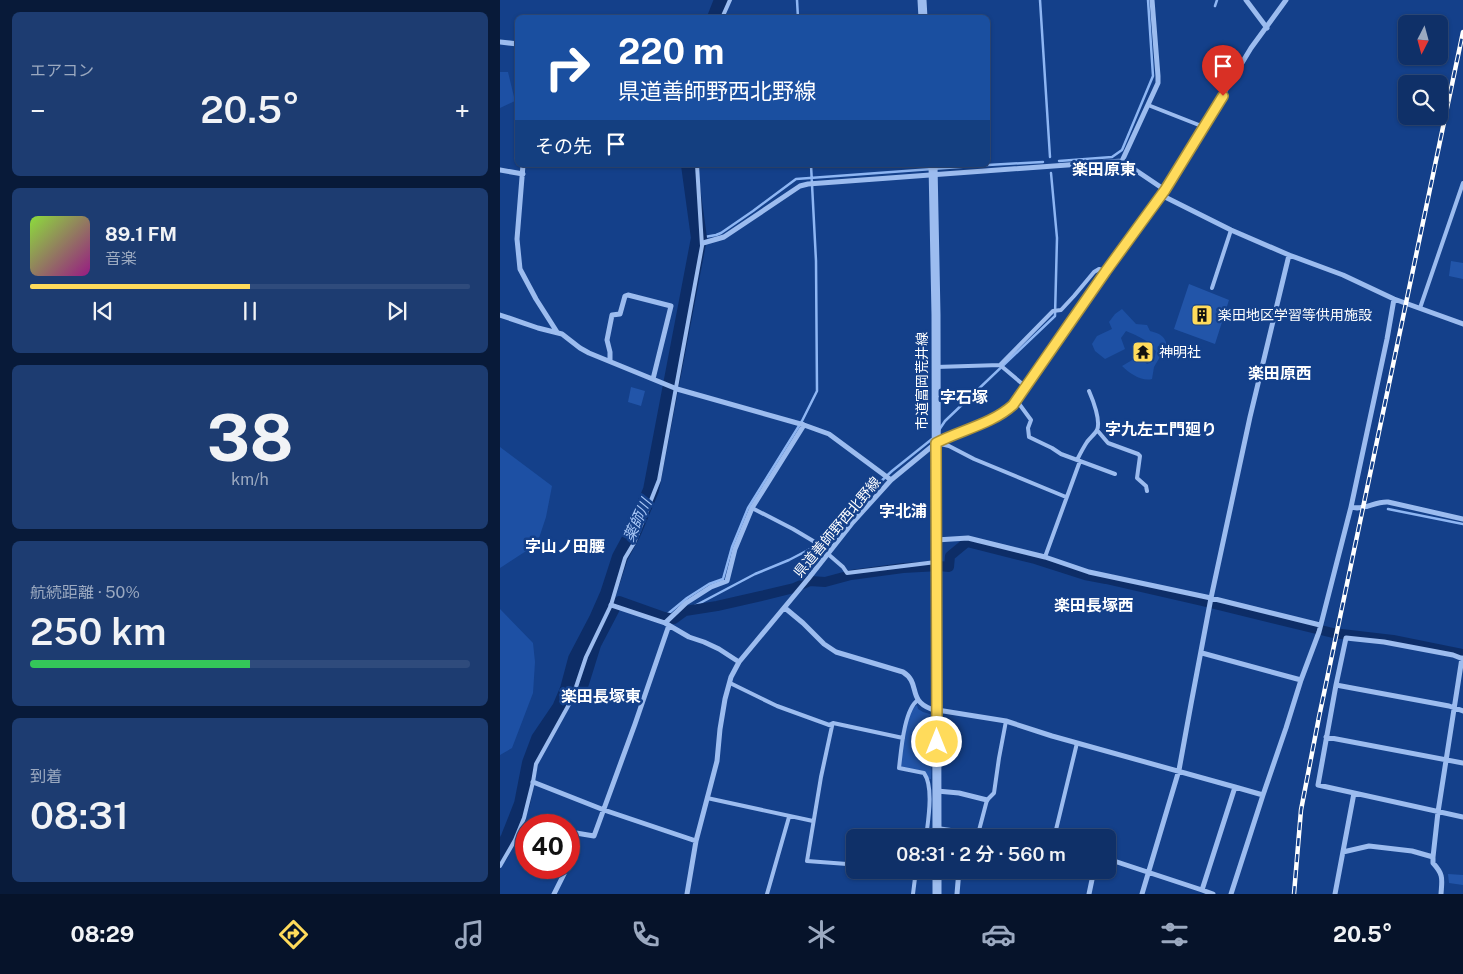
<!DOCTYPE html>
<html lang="ja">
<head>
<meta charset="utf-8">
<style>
  :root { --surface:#0f3068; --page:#1d3c71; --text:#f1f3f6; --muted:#9ba9c0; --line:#2f4b7c; --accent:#ffdb5b }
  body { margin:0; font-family:"Public Sans","Noto Sans JP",sans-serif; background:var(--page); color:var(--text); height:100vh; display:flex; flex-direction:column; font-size:19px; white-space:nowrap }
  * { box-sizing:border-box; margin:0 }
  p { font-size:16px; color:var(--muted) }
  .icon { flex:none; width:28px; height:28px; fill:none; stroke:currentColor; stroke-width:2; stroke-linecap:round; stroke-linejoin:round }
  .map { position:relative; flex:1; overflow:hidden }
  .sheet { display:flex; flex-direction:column; gap:12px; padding:12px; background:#081a39; width:500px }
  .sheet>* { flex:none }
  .top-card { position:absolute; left:15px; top:15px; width:475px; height:152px; border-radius:8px; box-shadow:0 1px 4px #0004,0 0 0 1px var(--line); background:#1a4fa0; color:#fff; overflow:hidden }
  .needle { width:32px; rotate:186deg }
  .fabs { position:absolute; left:898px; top:15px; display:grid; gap:10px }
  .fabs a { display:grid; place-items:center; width:50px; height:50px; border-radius:8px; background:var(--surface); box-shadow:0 1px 4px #0004,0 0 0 1px var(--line); font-size:25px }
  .speed { position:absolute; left:15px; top:814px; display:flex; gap:10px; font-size:25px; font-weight:700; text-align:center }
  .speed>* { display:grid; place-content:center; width:65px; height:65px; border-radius:50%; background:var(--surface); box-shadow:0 1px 4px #0004,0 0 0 1px var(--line); line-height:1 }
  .speed .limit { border:8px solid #d22; background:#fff; color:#111 }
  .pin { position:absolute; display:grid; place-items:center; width:42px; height:42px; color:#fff; margin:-51px -21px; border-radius:50% 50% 50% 0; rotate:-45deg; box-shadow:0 0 5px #0007 }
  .pin .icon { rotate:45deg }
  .me { position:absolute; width:55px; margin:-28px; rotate:0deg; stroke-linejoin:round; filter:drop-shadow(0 0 4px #0008) }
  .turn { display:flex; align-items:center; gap:18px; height:105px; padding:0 20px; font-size:22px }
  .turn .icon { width:65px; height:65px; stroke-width:2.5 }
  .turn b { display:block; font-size:35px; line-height:42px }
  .then { display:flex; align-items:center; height:48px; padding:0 20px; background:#0003; gap:10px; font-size:19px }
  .big { font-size:38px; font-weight:600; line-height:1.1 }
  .sheet .widget { flex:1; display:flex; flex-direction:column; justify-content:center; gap:8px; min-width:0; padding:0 18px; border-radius:8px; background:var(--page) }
  .sheet .dial { align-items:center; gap:0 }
  .dial b { font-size:65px; line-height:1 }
  .song { display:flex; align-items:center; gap:15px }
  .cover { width:60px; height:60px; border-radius:8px; background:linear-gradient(135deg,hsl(90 70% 55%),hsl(310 70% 35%)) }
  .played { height:5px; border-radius:2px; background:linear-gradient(90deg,var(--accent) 50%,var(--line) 50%) }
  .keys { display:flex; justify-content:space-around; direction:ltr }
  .heat { display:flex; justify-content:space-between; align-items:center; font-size:28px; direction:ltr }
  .charge { height:8px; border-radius:4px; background:linear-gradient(90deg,#34c759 50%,var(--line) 0) }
  .trip { position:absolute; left:346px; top:829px; width:270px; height:50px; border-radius:8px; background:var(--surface); box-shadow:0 1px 4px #0004,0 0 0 1px var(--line); font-weight:600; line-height:50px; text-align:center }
  .tabs { display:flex; height:80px; justify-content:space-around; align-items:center; background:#06132a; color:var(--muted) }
  .tabs .icon { width:35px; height:35px }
  .tabs .current { color:var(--accent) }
  .tabs b { font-size:22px; color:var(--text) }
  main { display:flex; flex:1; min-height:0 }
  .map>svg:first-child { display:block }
</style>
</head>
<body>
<main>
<section class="sheet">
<div class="widget"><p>エアコン</p>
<div class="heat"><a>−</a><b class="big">20.5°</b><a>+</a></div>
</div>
<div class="widget">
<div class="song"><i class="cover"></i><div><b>89.1 FM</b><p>音楽</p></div></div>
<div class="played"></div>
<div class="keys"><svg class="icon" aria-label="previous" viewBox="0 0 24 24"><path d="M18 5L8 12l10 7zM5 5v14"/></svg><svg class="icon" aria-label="pause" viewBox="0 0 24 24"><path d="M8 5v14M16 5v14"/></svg><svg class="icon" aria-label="next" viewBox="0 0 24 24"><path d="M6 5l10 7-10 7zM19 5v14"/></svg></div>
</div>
<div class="widget dial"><b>38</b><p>km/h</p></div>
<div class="widget"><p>航続距離 · 50%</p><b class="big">250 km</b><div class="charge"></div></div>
<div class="widget"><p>到着</p><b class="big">08:31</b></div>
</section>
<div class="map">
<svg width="963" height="894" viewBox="0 0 963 894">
  <rect width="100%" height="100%" fill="#14408a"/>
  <path fill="#1d50a4" d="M0,72H8L15,101L0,108Z
    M622,309L636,324L647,325L650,331C660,334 664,335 667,345L654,367L652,379C642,382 629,373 622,366L634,359L642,360L647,364L654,361L656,351C653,349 652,347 650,344C645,339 633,334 626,331L621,338L625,349L605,359L595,351L592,344L597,336L612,329L609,322L615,314Z
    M0,447L52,486L46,517L37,544L0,568Z
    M0,609L33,643L35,662L33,693L12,748L0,755Z"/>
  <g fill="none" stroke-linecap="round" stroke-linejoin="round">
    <path stroke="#8eb6f3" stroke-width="2.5" d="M297,0L298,18
      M540,0L550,157
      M715,6L717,0
      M559,161L612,157L622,150L653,76L648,0
      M488,165L543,162
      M199,238L216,235L221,233L253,211L296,179L487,165
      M439,430L445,421L555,316L557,238L551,173
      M888,509L963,524
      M185,611L255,574L289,560L335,536L377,485L392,471L432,439
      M164,617L187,598L209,584L223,579L232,547L248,508L302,421L317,391L316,261L311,165"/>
    <path stroke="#0d2d67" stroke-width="10" d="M68,689L82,690L96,645L119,601L164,617L174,619L185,611L217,606L261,596L294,588L310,581L325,582L351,575L403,568L439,566L449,567L450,556L467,542L535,559L585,575L606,579L702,601L833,633L893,640L963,654"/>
    <path stroke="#0d2d67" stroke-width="16" d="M215,18L222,0
      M0,855L9,837L22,804L30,763L39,739L60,708L68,689L76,659L97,619L108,594L120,557L133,533L151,490L199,238L189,165"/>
  </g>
  <path fill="#2255a9" d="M951,261L963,263V279L949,276Z
    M689,284L729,300L715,344L674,329Z
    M637,345L641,347L642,345L647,348L646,350L652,353L649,358L637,353L638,351L634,348Z
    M131,387L145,391L141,406L128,402Z
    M417,705L418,709L423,712L433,715L431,779H429L424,771L400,767L403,739L411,710Z
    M948,874L963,875V885L949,883Z"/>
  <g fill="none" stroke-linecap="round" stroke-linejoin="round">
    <path stroke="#9cbcef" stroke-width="4" d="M222,18L230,0
      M648,105L704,127
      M712,288L731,230
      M920,308L963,183
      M500,365L526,387
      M436,367L500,365L553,311L561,310L574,296L594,272L599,269L606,271
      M517,401L531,420L528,428L529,437L552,448L561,454L615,474
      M597,430L608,443L638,454L640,456L637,478L646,486L647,491
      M436,443L449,446L474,459L566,497
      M577,460C580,454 583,448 587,442C590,438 595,434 597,430C601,421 593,400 589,391
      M252,508L293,529L330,551
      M328,554L343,567L347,573L436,562
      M545,557L580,461
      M230,683L277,706L332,726L321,777L307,861L347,864L355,863
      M418,700C404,709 401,752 399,768L424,773C434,787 428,821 426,838
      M329,725L333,723L403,738
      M207,798L313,821
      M437,828L478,834
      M477,838L487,800L494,793L499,758L506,721
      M554,838L577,743
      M0,866L15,840L24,818L33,782L36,764L72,699L86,657L111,605L125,558L134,543L159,480L202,246L197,165
      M267,894L289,817
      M413,894L416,870"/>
    <path stroke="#9cbcef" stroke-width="5" d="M746,0L767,28
      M0,42L18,44
      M622,161L658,83V76L652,0
      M23,165L17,239L20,269L36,299L57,332
      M0,170L23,174
      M661,195L731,230L789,255L843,275L894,299L963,324
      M203,243L224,237L300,186L308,184L622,161L665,190
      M0,315L38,328L62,334L80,348L89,353L177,389L304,425L329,434L391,480
      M110,361V352L107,340L112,315L120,314L125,296L128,295L171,306L153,379
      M851,507C863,511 875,501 888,502L963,519
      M436,540L468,538L545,557L589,572L711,598L820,625
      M111,605L165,623L189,637L204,642L219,649L239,662
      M285,608L303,623L324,644L336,652L403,672C421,683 407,700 431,709L506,721L552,736L735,787L702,890L713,894
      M165,623L186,603L211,587L227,581L235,549L252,508L304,425
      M702,653L801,680
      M963,659L953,655L884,642L846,638L836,685L818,785L963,817
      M836,685L949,706L963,711
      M826,737L963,763
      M33,782L104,810L196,841
      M735,787L763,795
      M437,791L459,793L487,800
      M843,852L869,846L912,851L933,857
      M608,859L702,890
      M69,864L76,833L94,836L135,724L169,625
      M54,894L67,868
      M187,894L196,841L217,761L220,729L225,699L231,677L239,662L308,579L353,522L391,480L436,443L496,417L507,410L513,405L606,271L665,190L751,48L786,0
      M457,894L459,870
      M589,894L594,870
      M642,894L679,770L691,704L711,598L750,417L789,255
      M731,894L763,795L786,728L801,680L819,632L851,507L887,339L894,299
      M835,894L854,793
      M941,894C942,879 944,875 933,863V857L938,812L962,658"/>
    <path stroke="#9cbcef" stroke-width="9" d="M422,0L423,18
      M433,165L436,315L437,838
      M437,870V894"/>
    <g stroke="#fff" stroke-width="4.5">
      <path id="rail" d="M794,894L801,810L819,717L963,32"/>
    </g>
    <use href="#rail" stroke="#14408a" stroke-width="2.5" stroke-dasharray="8" stroke-linecap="butt"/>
  </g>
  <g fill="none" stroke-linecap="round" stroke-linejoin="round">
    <g stroke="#a68e3b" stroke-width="12">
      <path id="route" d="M437,742L436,443C461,430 492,424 513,405L606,271L665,190L723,96"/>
    </g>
    <use href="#route" stroke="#ffdb5b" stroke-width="9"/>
  </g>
  <defs>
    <g id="building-square" transform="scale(1.125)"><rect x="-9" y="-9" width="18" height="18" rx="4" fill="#ffdb5b" stroke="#14408a"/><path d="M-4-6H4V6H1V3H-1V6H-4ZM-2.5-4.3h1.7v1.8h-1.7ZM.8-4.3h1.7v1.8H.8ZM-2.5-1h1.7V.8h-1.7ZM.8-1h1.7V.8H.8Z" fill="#111"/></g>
    <g id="temple-square" transform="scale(1.125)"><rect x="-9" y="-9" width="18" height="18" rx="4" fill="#ffdb5b" stroke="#14408a"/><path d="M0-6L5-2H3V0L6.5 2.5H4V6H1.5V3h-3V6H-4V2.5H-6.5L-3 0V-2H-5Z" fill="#111"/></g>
  </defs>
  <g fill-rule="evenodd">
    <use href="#building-square" x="702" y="315"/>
    <use href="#temple-square" x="643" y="352"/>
  </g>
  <g text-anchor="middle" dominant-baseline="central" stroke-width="5" stroke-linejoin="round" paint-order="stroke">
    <g font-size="14" fill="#fff" stroke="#14408a" text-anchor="start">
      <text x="718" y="315">楽田地区学習等供用施設</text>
      <text x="659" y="352">神明社</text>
    </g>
    <g font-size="14" fill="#fff" stroke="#14408a">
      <text transform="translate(422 381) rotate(-90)">市道富岡荒井線</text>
      <text transform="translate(337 527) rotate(-50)">県道善師野西北野線</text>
    </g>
    <g font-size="15" font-style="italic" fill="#a8c7f7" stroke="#14408a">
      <text transform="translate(137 520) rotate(-65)">薬師川</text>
    </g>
    <g font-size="16" font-weight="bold" fill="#fff" stroke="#14408a">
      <text x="604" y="169">楽田原東</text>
      <text x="780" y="373">楽田原西</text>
      <text x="464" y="397">字石塚</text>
      <text x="661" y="429">字九左エ門廻り</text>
      <text x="403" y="511">字北浦</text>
      <text x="65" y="546">字山ノ田腰</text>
      <text x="594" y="605">楽田長塚西</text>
      <text x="101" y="696">楽田長塚東</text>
    </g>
  </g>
</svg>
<div class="fabs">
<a><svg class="needle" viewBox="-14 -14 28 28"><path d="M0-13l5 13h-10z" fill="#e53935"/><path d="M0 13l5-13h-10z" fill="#9ba9c0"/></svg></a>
<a><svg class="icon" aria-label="search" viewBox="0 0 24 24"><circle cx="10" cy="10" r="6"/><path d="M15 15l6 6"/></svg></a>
</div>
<div class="speed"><div class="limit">40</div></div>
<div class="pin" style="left:723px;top:96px;background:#d93025"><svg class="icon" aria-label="arrive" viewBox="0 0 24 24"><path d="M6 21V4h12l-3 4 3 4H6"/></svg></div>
<svg class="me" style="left:437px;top:742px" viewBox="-20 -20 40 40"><circle r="17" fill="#ffdb5b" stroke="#fff" stroke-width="3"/><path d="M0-11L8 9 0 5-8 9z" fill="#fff"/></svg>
<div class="trip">08:31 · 2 分 · 560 m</div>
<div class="top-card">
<div class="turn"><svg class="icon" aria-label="right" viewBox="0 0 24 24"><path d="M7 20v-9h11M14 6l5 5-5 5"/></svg><div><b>220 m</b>県道善師野西北野線</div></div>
<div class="then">その先<svg class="icon" aria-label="arrive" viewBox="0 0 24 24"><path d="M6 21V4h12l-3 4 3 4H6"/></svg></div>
</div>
</div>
</main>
<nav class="tabs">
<b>08:29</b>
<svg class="icon current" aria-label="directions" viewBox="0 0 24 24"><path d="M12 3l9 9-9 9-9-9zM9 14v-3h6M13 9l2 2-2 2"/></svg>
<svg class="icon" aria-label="music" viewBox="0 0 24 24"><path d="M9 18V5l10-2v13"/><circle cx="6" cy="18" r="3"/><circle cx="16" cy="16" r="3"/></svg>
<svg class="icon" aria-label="phone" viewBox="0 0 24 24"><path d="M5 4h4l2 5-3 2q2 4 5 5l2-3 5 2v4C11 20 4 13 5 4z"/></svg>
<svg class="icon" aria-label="climate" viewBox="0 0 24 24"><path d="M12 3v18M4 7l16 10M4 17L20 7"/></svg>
<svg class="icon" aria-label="car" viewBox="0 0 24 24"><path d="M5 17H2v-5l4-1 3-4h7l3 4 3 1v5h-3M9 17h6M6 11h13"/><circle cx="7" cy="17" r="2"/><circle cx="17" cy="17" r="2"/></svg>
<svg class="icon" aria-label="filters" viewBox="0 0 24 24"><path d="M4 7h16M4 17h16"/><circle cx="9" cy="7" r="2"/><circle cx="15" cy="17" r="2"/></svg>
<b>20.5°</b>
</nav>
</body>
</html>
